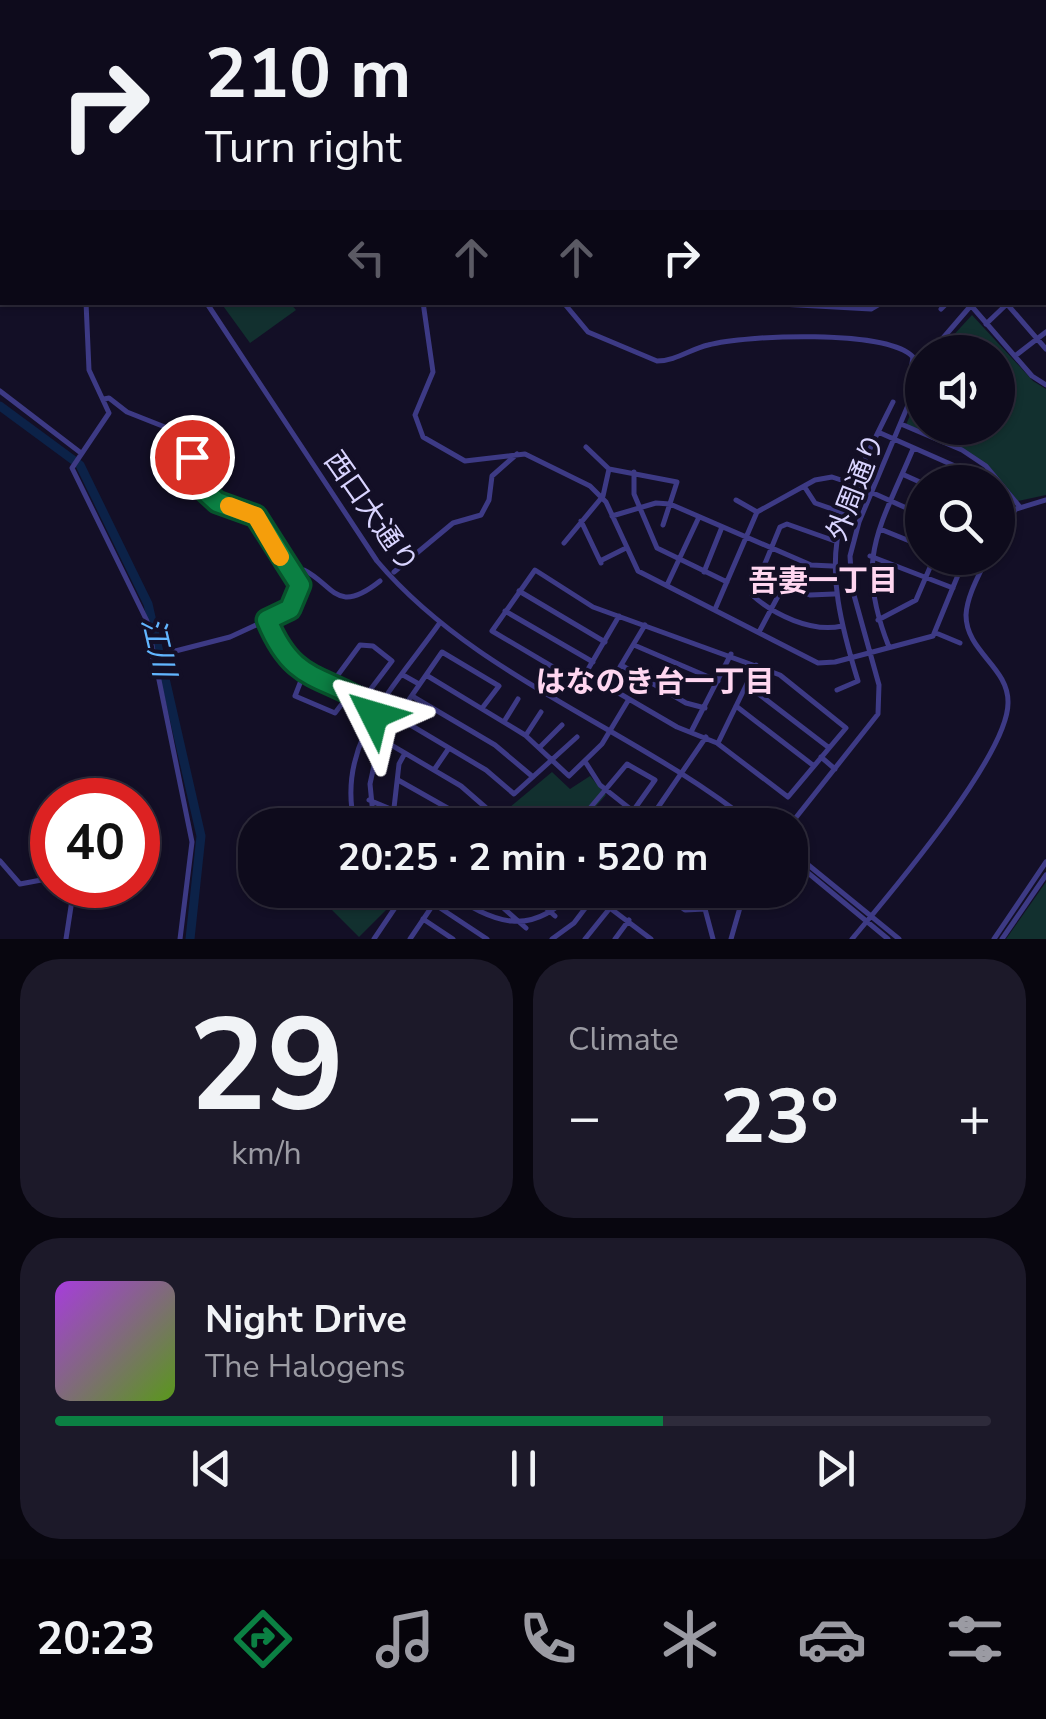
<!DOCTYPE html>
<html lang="en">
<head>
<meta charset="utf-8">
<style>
  :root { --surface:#0e0b1c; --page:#1c1929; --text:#f1f3f6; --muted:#9b9ba3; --line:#2e2b3b; --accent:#0b8043 }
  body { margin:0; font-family:"Nunito Sans","Noto Sans JP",sans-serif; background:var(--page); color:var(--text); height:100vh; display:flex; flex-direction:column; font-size:38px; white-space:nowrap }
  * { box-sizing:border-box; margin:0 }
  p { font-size:32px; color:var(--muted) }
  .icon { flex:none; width:55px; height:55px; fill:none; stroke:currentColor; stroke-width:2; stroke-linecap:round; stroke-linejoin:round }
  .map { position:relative; height:939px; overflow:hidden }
  .drawer { display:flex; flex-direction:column; gap:20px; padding:20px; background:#08060f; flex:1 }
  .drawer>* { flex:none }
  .hud { position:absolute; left:0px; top:0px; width:1048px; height:305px; box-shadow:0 2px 8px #0004,0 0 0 2px var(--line); background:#0e0b1c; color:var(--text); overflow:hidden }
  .buttons { position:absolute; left:905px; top:335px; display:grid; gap:20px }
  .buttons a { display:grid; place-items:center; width:110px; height:110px; border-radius:50%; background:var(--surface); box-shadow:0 2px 8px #0004,0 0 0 2px var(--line); font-size:50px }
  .speed { position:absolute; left:30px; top:778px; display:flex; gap:20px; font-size:50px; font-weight:700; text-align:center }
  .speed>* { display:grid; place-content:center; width:130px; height:130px; border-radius:50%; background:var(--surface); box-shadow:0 2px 8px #0004,0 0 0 2px var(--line); line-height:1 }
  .speed .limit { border:15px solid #d22; background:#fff; color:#111 }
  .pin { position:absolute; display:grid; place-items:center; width:85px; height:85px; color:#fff; margin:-42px; border:5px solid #fff; border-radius:50%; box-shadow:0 2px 10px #0007 }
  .me { position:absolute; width:110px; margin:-55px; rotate:310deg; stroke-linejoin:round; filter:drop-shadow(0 0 8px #0008) }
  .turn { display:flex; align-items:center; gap:35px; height:210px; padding:0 40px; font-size:45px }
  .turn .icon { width:130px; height:130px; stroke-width:2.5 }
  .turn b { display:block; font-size:70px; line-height:85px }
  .lanes { display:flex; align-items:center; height:95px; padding:0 40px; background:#0003; justify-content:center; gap:50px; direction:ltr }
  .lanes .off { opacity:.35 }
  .big { font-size:75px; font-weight:700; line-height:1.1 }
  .drawer .tile { flex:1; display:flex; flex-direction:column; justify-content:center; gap:15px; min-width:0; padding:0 35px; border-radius:40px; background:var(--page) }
  .drawer .dial { align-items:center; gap:0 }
  .dial b { font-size:130px; line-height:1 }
  .song { display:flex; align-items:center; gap:30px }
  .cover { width:120px; height:120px; border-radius:15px; background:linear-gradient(135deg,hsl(280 70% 55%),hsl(90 70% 35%)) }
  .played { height:10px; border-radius:5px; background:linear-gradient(90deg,var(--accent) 65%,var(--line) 65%) }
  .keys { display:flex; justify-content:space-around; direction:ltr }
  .heat { display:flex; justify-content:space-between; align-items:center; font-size:55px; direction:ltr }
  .drawer .tiles { flex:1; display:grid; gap:20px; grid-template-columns:1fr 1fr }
  .tile:last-child { grid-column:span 2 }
  .trip { position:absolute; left:238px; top:808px; width:570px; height:100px; border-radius:40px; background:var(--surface); box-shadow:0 2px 8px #0004,0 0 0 2px var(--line); font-weight:700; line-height:100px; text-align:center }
  .tabs { display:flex; height:160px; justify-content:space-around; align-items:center; background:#06040b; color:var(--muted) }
  .tabs .icon { width:70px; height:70px }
  .tabs .active { color:var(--accent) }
  .tabs b { font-size:45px; color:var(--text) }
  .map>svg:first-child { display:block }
</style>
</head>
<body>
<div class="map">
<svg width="1046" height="939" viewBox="0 0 1046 939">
  <rect width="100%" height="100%" fill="#130f26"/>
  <path fill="#12302f" d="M810,0H1046V23L1045,2Z
    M221,303H290L296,310L250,343Z
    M972,315L1033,381L1046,389V495L1018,501C980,453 961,448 906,425L922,385V428H998V352H938Z
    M552,772L570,789L590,776L606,795L579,825H572L560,812L544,825H505L498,817Z
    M1046,882V939H1006Z
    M340,890H380L396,900L359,937L329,907Z"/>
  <path fill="#0c2248" d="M289,890H335L320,907L281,905Z"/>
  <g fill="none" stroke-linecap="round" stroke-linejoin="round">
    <path stroke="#0c2248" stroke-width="9" d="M0,406L80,465L148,604L201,836L190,939"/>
    <path stroke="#3d3a85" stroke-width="5" d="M302,0L303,2
      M469,0L472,2
      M599,0L600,2
      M197,2L198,0
      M1045,54L1046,51
      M1045,140H1046
      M0,175L2,176
      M1045,193L1046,192
      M1045,217L1046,216
      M1045,240L1046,239
      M1046,268V270
      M1045,301H1046
      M86,302L89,370L109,413L72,468L147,621L192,842L180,939
      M206,302L377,561C476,678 635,729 754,825
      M423,302L433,372L415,415L423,437L465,461L525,454L590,486L606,502L638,571L818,663L835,662L933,636L965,558
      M563,302L588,332L657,361C675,361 691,349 708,345C745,335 887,329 913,357L909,383L915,389
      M742,302L871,309L883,302
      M968,302L1032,376L1046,385
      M1007,304L1046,349
      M941,309L948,302
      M986,324L1009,302
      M931,352L974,302
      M1015,356L1046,332
      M0,391L81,453
      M104,399L109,398L127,412L175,431L188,442L204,491L217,502L256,516L300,585
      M901,424L962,450L986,466L1020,507
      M878,432L973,474L982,482
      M586,447L609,469L677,482L663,525
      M634,472V494L657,548L727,582
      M902,474L922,483
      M804,486L815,503L841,512
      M736,500L757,512
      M612,516L656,503L670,504L811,565L832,566
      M581,521L601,563
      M880,529L922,546
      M998,532L1016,509L1046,500
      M835,541L787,524L780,527L752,595C774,615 812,633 842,626
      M564,543L603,496L609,469
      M870,556L953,588
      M600,561L624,549
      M394,572L453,523L481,515L489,500L492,476L517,454
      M704,572L722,527
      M667,585L699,517
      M519,591L605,642
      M716,607L757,512L815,480L832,477L853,484L922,515
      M505,611L593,662
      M267,620C295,688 325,672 377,710
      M878,620L916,600L934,558
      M759,632L784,585L810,595L834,594
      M936,633L960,643
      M634,645L718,681
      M889,647C854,559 879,530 913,449
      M152,657L230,637L291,609L304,570C334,585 336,616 380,581
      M621,665L686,703L705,708
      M304,673L295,696L335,713L351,692
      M586,674L677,727L717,743L788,797L846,728L780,675L593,607L535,570L492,631L580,683L619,616
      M403,675L419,684
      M426,675L525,735L569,776L602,744L629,699
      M332,683L360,645L373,646L392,661L364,698
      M747,685L828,747
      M608,687L645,625
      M837,690L858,681C817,548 833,523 893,402
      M412,696L495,745L533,777
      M736,706L814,766
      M483,707L499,686L442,652L397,717L486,770L514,794L577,737
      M505,720L518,699
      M364,729L461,786L492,813L480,825
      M692,730L731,654
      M526,735L541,712
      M718,743L756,665
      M540,747L562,725
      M821,757L835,769
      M586,763L600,785L648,823
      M434,770L449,748
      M398,780L451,810L467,825
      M369,800L429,825
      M394,808L399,764L405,753
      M355,825C334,744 396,685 439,624
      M374,825L370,784L380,738
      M540,825L557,810L570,825
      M610,825L590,808L627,764L655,780L633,811
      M646,825L706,737
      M790,825L878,714L879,685L852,588L850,556L859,522L922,372
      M790,850L899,939
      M790,858L888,939
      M0,861L20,884L52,878
      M61,885L72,900L66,939
      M413,890L487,939
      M444,890C495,924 531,939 575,890
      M483,890L526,928
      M526,890L555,916
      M586,890L651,939
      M657,890L685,910L705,909L713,939
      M423,919L453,939
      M374,939L407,890
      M410,939L443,890
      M552,939L574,923L599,890
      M585,939L610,908
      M615,939L629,920
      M731,939L745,890
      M852,939C888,896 1008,756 1008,703C1009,667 966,652 966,615C967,596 979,575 987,558
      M994,939L1046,862
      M1002,939L1046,875"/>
  </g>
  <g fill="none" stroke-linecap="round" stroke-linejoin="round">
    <g stroke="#07532c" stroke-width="25">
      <path id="route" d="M192,457L204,490L217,502L256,516L300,585L290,609L267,620C295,688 325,672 377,710L374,715"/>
    </g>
    <use href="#route" stroke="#0b8043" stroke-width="18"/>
    <path stroke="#f59e0b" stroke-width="18" d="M229,506L256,516L280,557"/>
  </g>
  <g text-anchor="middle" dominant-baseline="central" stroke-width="8" stroke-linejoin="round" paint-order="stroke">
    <g font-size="28" fill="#d9d4ff" stroke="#130f26">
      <text transform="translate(856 487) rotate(-69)">外周通り</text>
      <text transform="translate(371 512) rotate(55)">西口大通り</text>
    </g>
    <g font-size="30" font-weight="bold" fill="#ffd6f0" stroke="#130f26">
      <text x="823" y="581">吾妻一丁目</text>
      <text x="655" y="682">はなのき台一丁目</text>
    </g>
    <g font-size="30" font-style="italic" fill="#62b6ff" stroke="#130f26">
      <text transform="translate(158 647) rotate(77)">江川</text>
    </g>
  </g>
</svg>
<div class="buttons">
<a><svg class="icon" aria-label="sound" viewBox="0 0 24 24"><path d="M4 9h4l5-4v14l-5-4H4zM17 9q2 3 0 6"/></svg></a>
<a><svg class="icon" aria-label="search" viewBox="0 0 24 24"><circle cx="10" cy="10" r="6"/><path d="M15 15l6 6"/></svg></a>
</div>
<div class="speed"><div class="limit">40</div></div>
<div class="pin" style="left:192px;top:457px;background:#d93025"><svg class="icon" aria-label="arrive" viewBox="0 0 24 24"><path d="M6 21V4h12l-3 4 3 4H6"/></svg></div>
<svg class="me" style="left:374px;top:715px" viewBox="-20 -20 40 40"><path d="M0-17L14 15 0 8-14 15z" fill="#0b8043" stroke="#fff" stroke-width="4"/></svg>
<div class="trip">20:25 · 2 min · 520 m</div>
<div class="hud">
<div class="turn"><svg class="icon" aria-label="right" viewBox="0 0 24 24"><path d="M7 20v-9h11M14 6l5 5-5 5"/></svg><div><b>210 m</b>Turn right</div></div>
<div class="lanes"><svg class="icon off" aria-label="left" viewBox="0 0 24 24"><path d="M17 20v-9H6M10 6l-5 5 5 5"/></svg><svg class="icon off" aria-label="ahead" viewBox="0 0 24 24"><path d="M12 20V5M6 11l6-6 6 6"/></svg><svg class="icon off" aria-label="ahead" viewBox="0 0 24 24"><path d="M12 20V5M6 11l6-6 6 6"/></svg><svg class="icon" aria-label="right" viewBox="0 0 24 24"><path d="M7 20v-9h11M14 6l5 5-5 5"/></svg></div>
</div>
</div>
<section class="drawer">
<div class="tiles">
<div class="tile dial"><b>29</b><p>km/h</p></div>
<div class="tile"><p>Climate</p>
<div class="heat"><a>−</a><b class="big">23°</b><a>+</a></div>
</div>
<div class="tile">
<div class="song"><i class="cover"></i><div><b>Night Drive</b><p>The Halogens</p></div></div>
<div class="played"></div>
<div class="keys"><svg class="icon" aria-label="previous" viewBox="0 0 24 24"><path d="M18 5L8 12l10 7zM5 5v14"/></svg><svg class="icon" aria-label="pause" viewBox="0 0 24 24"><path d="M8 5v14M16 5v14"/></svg><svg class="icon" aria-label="next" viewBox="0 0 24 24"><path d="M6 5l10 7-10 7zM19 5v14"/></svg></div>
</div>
</div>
</section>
<nav class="tabs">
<b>20:23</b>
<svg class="icon active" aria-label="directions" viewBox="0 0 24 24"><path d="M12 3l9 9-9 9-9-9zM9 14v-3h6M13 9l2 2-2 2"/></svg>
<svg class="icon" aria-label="music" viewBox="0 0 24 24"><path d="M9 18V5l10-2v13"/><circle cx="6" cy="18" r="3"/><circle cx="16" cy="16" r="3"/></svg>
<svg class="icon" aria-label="phone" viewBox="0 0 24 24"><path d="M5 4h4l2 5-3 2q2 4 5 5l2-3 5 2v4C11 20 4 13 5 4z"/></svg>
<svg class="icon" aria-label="climate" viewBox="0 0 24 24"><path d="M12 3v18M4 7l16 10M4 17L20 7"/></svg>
<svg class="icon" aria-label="car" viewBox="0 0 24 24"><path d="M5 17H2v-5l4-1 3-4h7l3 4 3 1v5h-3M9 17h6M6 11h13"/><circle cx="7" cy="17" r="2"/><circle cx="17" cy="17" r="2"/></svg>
<svg class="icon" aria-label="filters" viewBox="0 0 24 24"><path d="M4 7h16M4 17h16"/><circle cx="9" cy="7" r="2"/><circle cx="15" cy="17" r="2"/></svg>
</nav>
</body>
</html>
